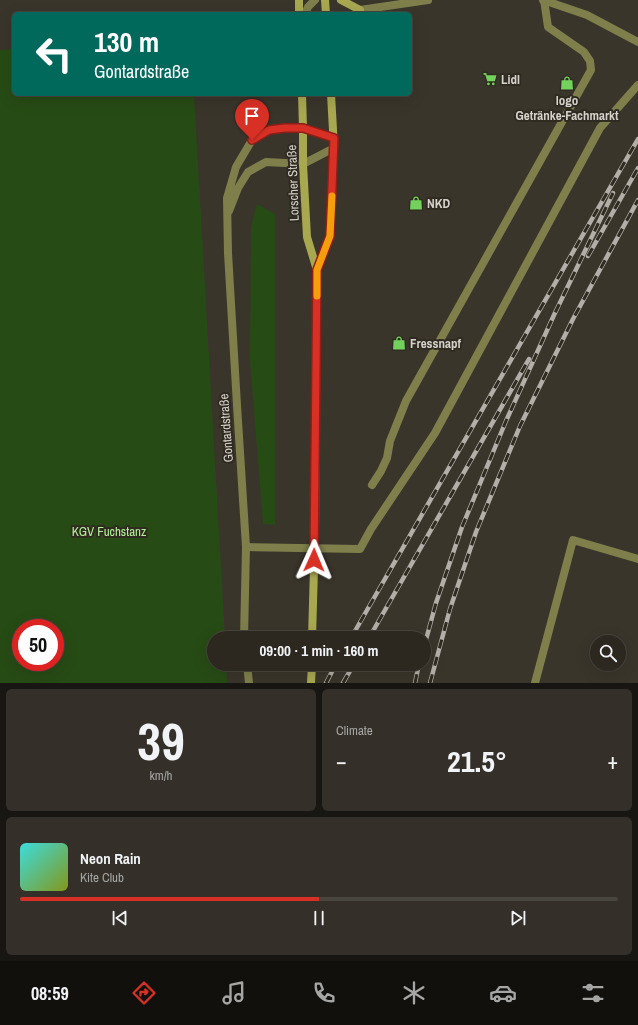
<!DOCTYPE html>
<html lang="en">
<head>
<meta charset="utf-8">
<style>
  :root { --surface:#2c2820; --page:#343029; --text:#f1f3f6; --muted:#a6a6a5; --line:#48443e; --accent:#d93025 }
  body { margin:0; font-family:"Archivo Narrow",sans-serif; background:var(--page); color:var(--text); height:100vh; display:flex; flex-direction:column; font-size:15px; white-space:nowrap }
  * { box-sizing:border-box; margin:0 }
  p { font-size:13px; color:var(--muted) }
  .icon { flex:none; width:22px; height:22px; fill:none; stroke:currentColor; stroke-width:2; stroke-linecap:round; stroke-linejoin:round }
  .map { position:relative; height:683px; overflow:hidden }
  .side { display:flex; flex-direction:column; gap:6px; padding:6px; background:#181612; flex:1 }
  .side>* { flex:none }
  .top-card { position:absolute; left:12px; top:12px; width:400px; height:84px; border-radius:6px; box-shadow:0 4px 16px #0002,0 0 0 1px var(--line); background:#00695c; color:#fff; overflow:hidden }
  .controls { position:absolute; left:590px; top:635px; display:grid; gap:8px }
  .controls a { display:grid; place-items:center; width:36px; height:36px; border-radius:50%; background:var(--surface); box-shadow:0 4px 16px #0002,0 0 0 1px var(--line); font-size:20px }
  .speed { position:absolute; left:12px; top:619px; display:flex; gap:8px; font-size:20px; font-weight:700; text-align:center }
  .speed>* { display:grid; place-content:center; width:52px; height:52px; border-radius:50%; background:var(--surface); box-shadow:0 4px 16px #0002,0 0 0 1px var(--line); line-height:1 }
  .speed .limit { border:6px solid #d22; background:#fff; color:#111 }
  .pin { position:absolute; display:grid; place-items:center; width:34px; height:34px; color:#fff; margin:-41px -17px; border-radius:50% 50% 50% 0; rotate:-45deg; box-shadow:0 0 4px #0007 }
  .pin .icon { rotate:45deg }
  .me { position:absolute; width:44px; margin:-22px; rotate:1deg; stroke-linejoin:round; filter:drop-shadow(0 0 3px #0008) }
  .turn { display:flex; align-items:center; gap:14px; height:84px; padding:0 16px; font-size:18px }
  .turn .icon { width:52px; height:52px; stroke-width:2.5 }
  .turn b { display:block; font-size:28px; line-height:34px }
  .big { font-size:30px; font-weight:700; line-height:1.1 }
  .side .card { flex:1; display:flex; flex-direction:column; justify-content:center; gap:6px; min-width:0; padding:0 14px; border-radius:6px; background:var(--page) }
  .side .dial { align-items:center; gap:0 }
  .dial b { font-size:52px; line-height:1 }
  .song { display:flex; align-items:center; gap:12px }
  .cover { width:48px; height:48px; border-radius:6px; background:linear-gradient(135deg,hsl(180 70% 55%),hsl(70 70% 35%)) }
  .played { height:4px; border-radius:2px; background:linear-gradient(90deg,var(--accent) 50%,var(--line) 50%) }
  .keys { display:flex; justify-content:space-around; direction:ltr }
  .heat { display:flex; justify-content:space-between; align-items:center; font-size:22px; direction:ltr }
  .side .tiles { flex:1; display:grid; gap:6px; grid-template-columns:1fr 1fr }
  .card:last-child { grid-column:span 2 }
  .trip { position:absolute; left:207px; top:631px; width:224px; height:40px; border-radius:20px; background:var(--surface); box-shadow:0 4px 16px #0002,0 0 0 1px var(--line); font-weight:700; line-height:40px; text-align:center }
  .tab-bar { display:flex; height:64px; justify-content:space-around; align-items:center; background:#12100d; color:var(--muted) }
  .tab-bar .icon { width:28px; height:28px }
  .tab-bar .active { color:var(--accent) }
  .tab-bar b { font-size:18px; color:var(--text) }
  .map>svg:first-child { display:block }
</style>
</head>
<body>
<div class="map">
<svg width="638" height="683" viewBox="0 0 638 683">
  <rect width="100%" height="100%" fill="#3a352b"/>
  <path fill="#274b15" fill-rule="evenodd" d="M14,49V94H194L225,638H214V664H226L227,683H0V50ZM21,628H55V662H21Z
    M257,204L275,214V525L263,524L250,360L251,227Z"/>
  <g fill="none" stroke-linecap="round" stroke-linejoin="round">
    <path stroke="#7e7f4b" stroke-width="8" d="M372,485L381,471L387,458L390,441L406,401L591,70L590,61L584,52L548,27L544,0
      M246,547L360,549L371,529L435,433L600,128L638,85
      M535,683L573,540L638,559"/>
    <path stroke="#7e7f4b" stroke-width="8" d="M543,0L587,15L638,42
      M360,10L428,0
      M305,14L308,7L315,0
      M229,211L238,188L248,172L266,162L303,164L334,148
      M244,638L246,547L237,405L228,253L227,198L236,167L252,140L269,130L285,128H303L334,138
      M247,664L249,683"/>
    <path stroke="#a8a851" stroke-width="8" d="M299,0V14
      M325,0L326,14
      M341,0L360,10L358,14
      M302,94L303,128V164L307,237L317,270L315,533L312,638
      M317,270L330,236L334,148L331,94
      M311,683L312,664"/>
    <g stroke="#b3aea7" stroke-width="4.5">
      <path id="rail" d="M588,256L638,168
        M351,638L638,139
        M369,638L529,359
        M424,647L436,603L462,527L506,421L554,315L613,193
        M326,683L336,664
        M343,683L354,664
        M415,683L419,664
        M430,683L450,609L476,532L520,426L573,319L638,200"/>
    </g>
    <use href="#rail" stroke="#302b21" stroke-width="3" stroke-dasharray="9" stroke-linecap="butt"/>
  </g>
  <g fill="none" stroke-linecap="round" stroke-linejoin="round">
    <g stroke="#8d1f18" stroke-width="10">
      <path id="route" d="M252,140L269,130L285,128H303L334,138L330,236L317,270L314,560"/>
    </g>
    <use href="#route" stroke="#d93025" stroke-width="7"/>
    <path stroke="#f59e0b" stroke-width="7" d="M317,296V270L330,236L332,196"/>
  </g>
  <defs>
    <g id="supermarket-bare" transform="scale(1.08)"><path d="M-6-5.5h2.5l.6 2H6L4.5 2H-2.5L-4.4-4H-6ZM-1.5 3.2a1.3 1.3 0 1 0 .1 0ZM3 3.2a1.3 1.3 0 1 0 .1 0Z" fill="#73d25c" stroke="#302b21" stroke-width="2.5" paint-order="stroke"/></g>
    <g id="shop-bare" transform="scale(1.08)"><path d="M-5-2.5h2.3a2.7 3.5 0 0 1 5.4 0H5L5.5 6h-11ZM-1.5-2.5h3a1.5 2.3 0 0 0-3 0Z" fill="#73d25c" stroke="#302b21" stroke-width="2.5" paint-order="stroke"/></g>
  </defs>
  <g fill-rule="evenodd">
    <use href="#supermarket-bare" x="490" y="79"/>
    <use href="#shop-bare" x="567" y="83"/>
    <use href="#shop-bare" x="416" y="203"/>
    <use href="#shop-bare" x="399" y="343"/>
  </g>
  <g text-anchor="middle" dominant-baseline="central" stroke-width="4" stroke-linejoin="round" paint-order="stroke">
    <g font-size="13" font-weight="bold" fill="#d5d1cb" stroke="#302b21" text-anchor="start">
      <text x="501" y="79">Lidl</text>
      <text x="567" y="100" text-anchor="middle">logo<tspan x="567" dy="15">Getränke-Fachmarkt</tspan></text>
      <text x="427" y="203">NKD</text>
      <text x="410" y="343">Fressnapf</text>
    </g>
    <g font-size="13" fill="#d5d1cb" stroke="#302b21">
      <text transform="translate(293 183) rotate(-92)">Lorscher Straße</text>
      <text transform="translate(226 428) rotate(-94)">Gontardstraße</text>
    </g>
    <g font-size="13" fill="#b4f199" stroke="#302b21">
      <text x="109" y="531">KGV Fuchstanz</text>
    </g>
  </g>
</svg>
<div class="controls">
<a><svg class="icon" aria-label="search" viewBox="0 0 24 24"><circle cx="10" cy="10" r="6"/><path d="M15 15l6 6"/></svg></a>
</div>
<div class="speed"><div class="limit">50</div></div>
<div class="pin" style="left:252px;top:140px;background:#d93025"><svg class="icon" aria-label="arrive" viewBox="0 0 24 24"><path d="M6 21V4h12l-3 4 3 4H6"/></svg></div>
<svg class="me" style="left:314px;top:560px" viewBox="-20 -20 40 40"><path d="M0-17L14 15 0 8-14 15z" fill="#d93025" stroke="#fff" stroke-width="4"/></svg>
<div class="trip">09:00 · 1 min · 160 m</div>
<div class="top-card">
<div class="turn"><svg class="icon" aria-label="left" viewBox="0 0 24 24"><path d="M17 20v-9H6M10 6l-5 5 5 5"/></svg><div><b>130 m</b>Gontardstraße</div></div>
</div>
</div>
<section class="side">
<div class="tiles">
<div class="card dial"><b>39</b><p>km/h</p></div>
<div class="card"><p>Climate</p>
<div class="heat"><a>−</a><b class="big">21.5°</b><a>+</a></div>
</div>
<div class="card">
<div class="song"><i class="cover"></i><div><b>Neon Rain</b><p>Kite Club</p></div></div>
<div class="played"></div>
<div class="keys"><svg class="icon" aria-label="previous" viewBox="0 0 24 24"><path d="M18 5L8 12l10 7zM5 5v14"/></svg><svg class="icon" aria-label="pause" viewBox="0 0 24 24"><path d="M8 5v14M16 5v14"/></svg><svg class="icon" aria-label="next" viewBox="0 0 24 24"><path d="M6 5l10 7-10 7zM19 5v14"/></svg></div>
</div>
</div>
</section>
<nav class="tab-bar">
<b>08:59</b>
<svg class="icon active" aria-label="directions" viewBox="0 0 24 24"><path d="M12 3l9 9-9 9-9-9zM9 14v-3h6M13 9l2 2-2 2"/></svg>
<svg class="icon" aria-label="music" viewBox="0 0 24 24"><path d="M9 18V5l10-2v13"/><circle cx="6" cy="18" r="3"/><circle cx="16" cy="16" r="3"/></svg>
<svg class="icon" aria-label="phone" viewBox="0 0 24 24"><path d="M5 4h4l2 5-3 2q2 4 5 5l2-3 5 2v4C11 20 4 13 5 4z"/></svg>
<svg class="icon" aria-label="climate" viewBox="0 0 24 24"><path d="M12 3v18M4 7l16 10M4 17L20 7"/></svg>
<svg class="icon" aria-label="car" viewBox="0 0 24 24"><path d="M5 17H2v-5l4-1 3-4h7l3 4 3 1v5h-3M9 17h6M6 11h13"/><circle cx="7" cy="17" r="2"/><circle cx="17" cy="17" r="2"/></svg>
<svg class="icon" aria-label="filters" viewBox="0 0 24 24"><path d="M4 7h16M4 17h16"/><circle cx="9" cy="7" r="2"/><circle cx="15" cy="17" r="2"/></svg>
</nav>
</body>
</html>
